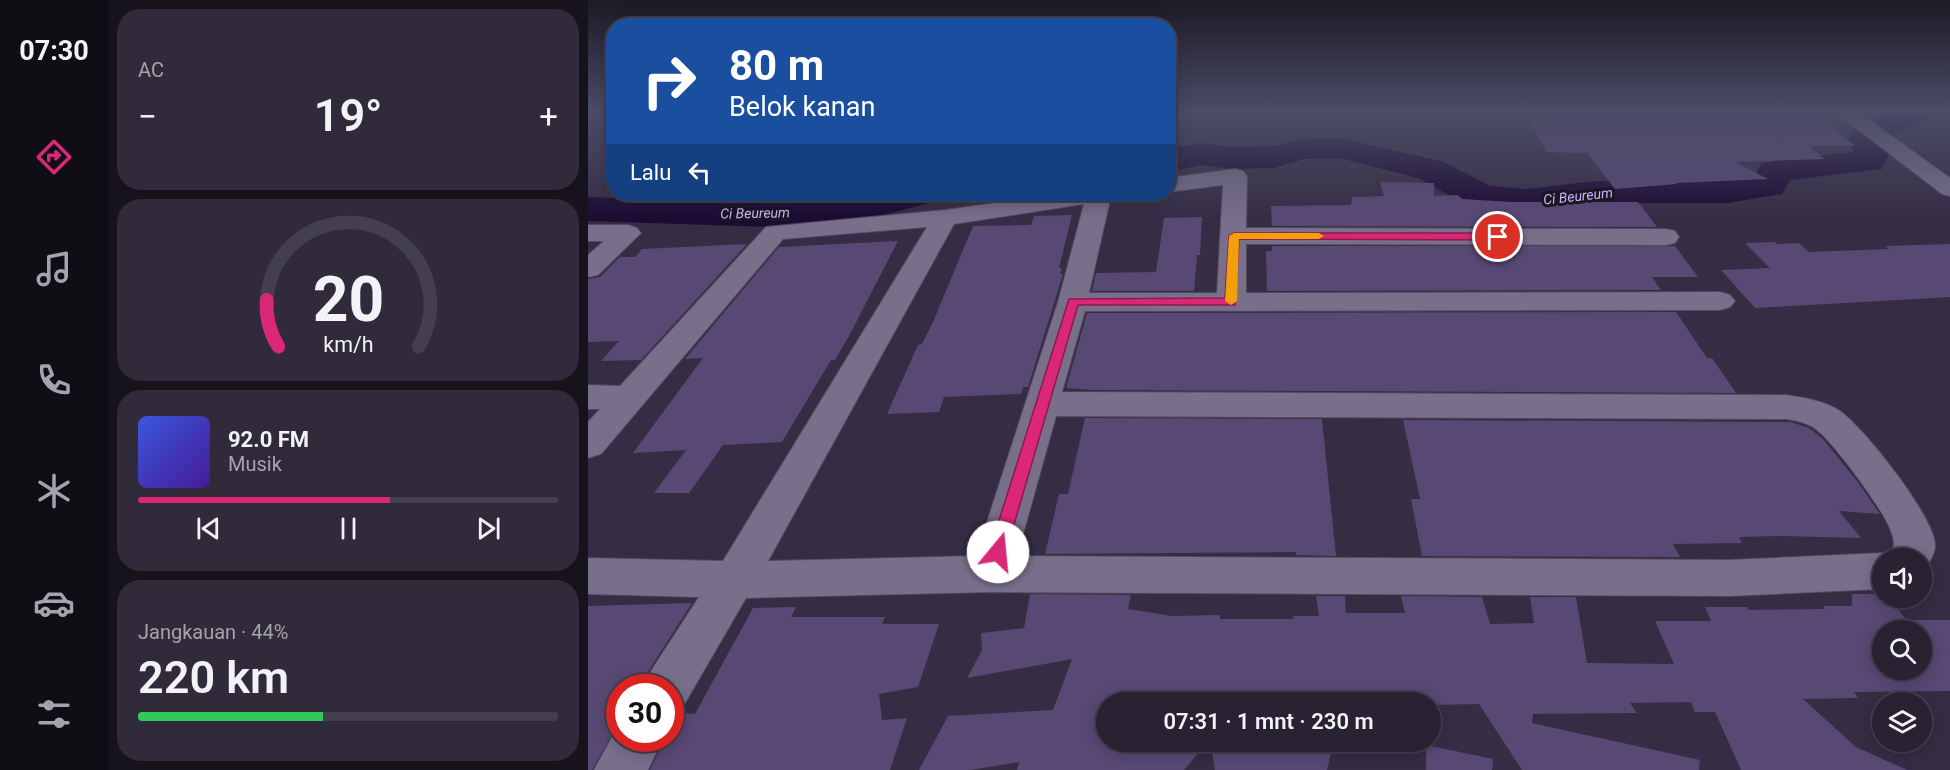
<!DOCTYPE html>
<html lang="id">
<head>
<meta charset="utf-8">
<style>
  :root { --surface:#282233; --page:#302a3b; --text:#f1f3f6; --muted:#a5a4ac; --line:#443f4e; --accent:#db2777 }
  body { margin:0; font-family:Roboto,sans-serif; background:var(--page); color:var(--text); height:100vh; display:flex; flex-direction:column; font-size:22px; white-space:nowrap }
  * { box-sizing:border-box; margin:0 }
  p { font-size:20px; color:var(--muted) }
  .icon { flex:none; width:33px; height:33px; fill:none; stroke:currentColor; stroke-width:2; stroke-linecap:round; stroke-linejoin:round }
  .map { position:relative; flex:1; overflow:hidden }
  .panel { display:flex; flex-direction:column; gap:9px; padding:9px; background:#16131c; width:480px }
  .panel>* { flex:none }
  .hud { position:absolute; left:18px; top:18px; width:570px; height:183px; border-radius:24px; box-shadow:0 3px 15px #0003,0 0 0 2px var(--line); background:#1a4fa0; color:#fff; overflow:hidden }
  .tools { position:absolute; left:1284px; top:548px; display:grid; gap:12px }
  .tools a { display:grid; place-items:center; width:60px; height:60px; border-radius:50%; background:var(--surface); box-shadow:0 3px 15px #0003,0 0 0 2px var(--line); font-size:30px }
  .speed { position:absolute; left:18px; top:674px; display:flex; gap:12px; font-size:30px; font-weight:700; text-align:center }
  .speed>* { display:grid; place-content:center; width:78px; height:78px; border-radius:50%; background:var(--surface); box-shadow:0 3px 15px #0003,0 0 0 2px var(--line); line-height:1 }
  .speed .limit { border:9px solid #d22; background:#fff; color:#111 }
  .pin { position:absolute; display:grid; place-items:center; width:51px; height:51px; color:#fff; margin:-26px; border:3px solid #fff; border-radius:50%; box-shadow:0 2px 6px #0007 }
  .me { position:absolute; width:66px; margin:-33px; rotate:17deg; stroke-linejoin:round; filter:drop-shadow(0 0 4px #0008) }
  .turn { display:flex; align-items:center; gap:21px; height:126px; padding:0 24px; font-size:27px }
  .turn .icon { width:78px; height:78px; stroke-width:2.5 }
  .turn b { display:block; font-size:42px; line-height:51px }
  .then { display:flex; align-items:center; height:57px; padding:0 24px; background:#0003; gap:12px; font-size:22px }
  .big { font-size:45px; font-weight:600; line-height:1.1 }
  .panel .tile { flex:1; display:flex; flex-direction:column; justify-content:center; gap:9px; min-width:0; padding:0 21px; border-radius:24px; background:var(--page) }
  .panel .dial { align-items:center; gap:0 }
  .dial svg { height:156px; overflow:visible; fill:none; stroke:var(--line); stroke-width:7; stroke-linecap:round; text-anchor:middle }
  .dial text { fill:var(--text); stroke:none }
  .song { display:flex; align-items:center; gap:18px }
  .cover { width:72px; height:72px; border-radius:9px; background:linear-gradient(135deg,hsl(230 70% 55%),hsl(260 70% 35%)) }
  .played { height:6px; border-radius:3px; background:linear-gradient(90deg,var(--accent) 60%,var(--line) 60%) }
  .keys { display:flex; justify-content:space-around; direction:ltr }
  .heat { display:flex; justify-content:space-between; align-items:center; font-size:33px; direction:ltr }
  .charge { height:9px; border-radius:4px; background:linear-gradient(90deg,#34c759 44%,var(--line) 0) }
  .trip { position:absolute; left:508px; top:692px; width:345px; height:60px; border-radius:30px; background:var(--surface); box-shadow:0 3px 15px #0003,0 0 0 2px var(--line); font-weight:600; line-height:60px; text-align:center }
  main { display:flex; flex:1; min-height:0 }
  .tabs { display:flex; flex-direction:column; width:108px; justify-content:space-around; align-items:center; background:#100e14; color:var(--muted) }
  .tabs .icon { width:42px; height:42px }
  .tabs .selected { color:var(--accent) }
  .tabs b { font-size:27px; color:var(--text) }
  .map>svg:first-child { display:block }
</style>
</head>
<body>
<main>
<nav class="tabs">
<b>07:30</b>
<svg class="icon selected" aria-label="directions" viewBox="0 0 24 24"><path d="M12 3l9 9-9 9-9-9zM9 14v-3h6M13 9l2 2-2 2"/></svg>
<svg class="icon" aria-label="music" viewBox="0 0 24 24"><path d="M9 18V5l10-2v13"/><circle cx="6" cy="18" r="3"/><circle cx="16" cy="16" r="3"/></svg>
<svg class="icon" aria-label="phone" viewBox="0 0 24 24"><path d="M5 4h4l2 5-3 2q2 4 5 5l2-3 5 2v4C11 20 4 13 5 4z"/></svg>
<svg class="icon" aria-label="climate" viewBox="0 0 24 24"><path d="M12 3v18M4 7l16 10M4 17L20 7"/></svg>
<svg class="icon" aria-label="car" viewBox="0 0 24 24"><path d="M5 17H2v-5l4-1 3-4h7l3 4 3 1v5h-3M9 17h6M6 11h13"/><circle cx="7" cy="17" r="2"/><circle cx="17" cy="17" r="2"/></svg>
<svg class="icon" aria-label="filters" viewBox="0 0 24 24"><path d="M4 7h16M4 17h16"/><circle cx="9" cy="7" r="2"/><circle cx="15" cy="17" r="2"/></svg>
</nav>
<section class="panel">
<div class="tile"><p>AC</p>
<div class="heat"><a>−</a><b class="big">19°</b><a>+</a></div>
</div>
<div class="tile dial"><svg viewBox="0 0 100 80">
<path d="M14 69A42 42 0 1 1 86 69"/>
<path d="M14 69A42 42 0 0 1 8 45" stroke="#db2777"/>
<text x="50" y="56" font-size="32" font-weight="700">20</text>
<text x="50" y="72" font-size="11">km/h</text>
</svg></div>
<div class="tile">
<div class="song"><i class="cover"></i><div><b>92.0 FM</b><p>Musik</p></div></div>
<div class="played"></div>
<div class="keys"><svg class="icon" aria-label="previous" viewBox="0 0 24 24"><path d="M18 5L8 12l10 7zM5 5v14"/></svg><svg class="icon" aria-label="pause" viewBox="0 0 24 24"><path d="M8 5v14M16 5v14"/></svg><svg class="icon" aria-label="next" viewBox="0 0 24 24"><path d="M6 5l10 7-10 7zM19 5v14"/></svg></div>
</div>
<div class="tile"><p>Jangkauan · 44%</p><b class="big">220 km</b><div class="charge"></div></div>
</section>
<div class="map">
<svg width="1362" height="770" viewBox="0 0 1362 770">
  <rect width="100%" height="100%" fill="#352d44"/>
  <g fill="none" stroke-linecap="round" stroke-linejoin="round">
    <path fill="#1c0b32" fill-rule="evenodd" d="M1304,111H1345L1340,118L1294,141L1302,153L1294,169L1202,180L1194,194L1140,203H1007L939,213L879,205L830,178L751,158L717,159L686,168L643,169L613,165L580,172V148L613,143L643,147L685,146L716,139L751,138L856,162L902,186L939,189L1007,181H1140L1166,177L1173,164L1186,161L1266,152L1259,140L1268,128Z
      M280,194H351L345,202L292,216L180,227L0,221V197L180,203Z"/>
  </g>
  <path fill="#584874" fill-rule="evenodd" d="M1005,111H1180L1183,114H1225L1268,146H1220L1237,159L1147,162L1180,179L1088,183L1089,184L1027,189L999,153L958,152L943,122L975,117L1012,115Z
    M792,182L846,183V196L870,195L874,199L924,202H1050L1069,227L684,226L683,206L763,205L764,197L796,196Z
    M484,215L471,268H474L472,274H475L440,387H435L433,394L356,397L351,412L299,414L330,345L334,344L345,322L385,226L443,225L446,216Z
    M614,217L612,255H609L606,291H504L508,273L568,272L576,218Z
    M310,241L261,336L247,360H243L194,442L135,445L101,493H66L98,450L45,453L115,358L97,359L191,247Z
    M1187,242L1189,244L1211,243L1221,252L1301,249L1297,246L1362,244V297L1167,308L1133,270L1182,268L1157,243Z
    M159,244L53,360L13,361L31,341L0,342V279L12,277L32,257H47L54,249Z
    M684,246H1087L1110,277H1064L1073,290L679,291L678,251H684Z
    M1088,312L1119,358H1124L1148,393L503,390L478,388L499,313Z
    M497,418L734,419L748,556L708,555V552L457,554L471,494H480Z
    M815,420L1203,422L1221,428L1235,439L1269,481L1292,514L1251,511L1273,538L1193,536L1151,537L1154,543L1085,544L1092,557L834,556L823,499H832Z
    M442,594L543,595L540,609L584,616L632,615V619H705V616H731L728,596H757L758,613H817L813,596L894,597L902,624L946,623L942,597H988L999,663L1086,664L1067,621H1123L1117,607H1159L1161,610L1237,609L1235,606H1264V594H1294V597H1302L1318,620H1362V691L1266,692L1270,698L1215,699L1268,747L1319,770H1153L1127,712H1107L1103,702L1042,703L1049,713L945,714L944,723L1112,760L1111,770H934L891,704L843,705V702H583V695L519,697V741H620L596,770H429L431,762L382,770H331L360,716L465,710L484,659L379,678L394,650L393,633L436,628ZM1294,630H1334V669H1294Z
    M104,603L61,670L54,687H32V720L4,770H0V606Z
    M208,607L203,617H297L294,624H351L330,687L291,694L294,720L319,718L302,770H62L77,738H82L94,713L107,714L165,608Z
    M622,741H746L739,770H627Z
    M838,745L905,759L904,770H838Z"/>
  <g fill="none" stroke-linecap="round" stroke-linejoin="round">
    <g stroke="#514a5d" stroke-width="2">
      <path id="minor" d="M1246,111H1269L1362,178V196L1354,194Z
        M647,169L655,171L659,176L658,228L1078,229L1087,231L1091,237L1087,243L1078,245L658,244V293L1132,292L1142,295L1147,301L1142,307L1132,310L497,311L474,392L1199,395C1217,398 1237,401 1252,411C1276,428 1346,516 1347,545C1348,553 1340,563 1337,570L1334,571V558H1294V589L1141,596L403,592L158,598L97,703L82,709V687H56L63,671L111,597L0,594V558L135,561L339,227L195,239L13,454L0,458V422L12,409H0V385L32,386L178,227L357,210L472,194H529L525,199L522,200L501,293H629L635,185L580,192V178ZM496,204L470,302L388,556L180,561L366,224ZM468,416L1199,419C1210,421 1220,423 1229,430C1246,443 1299,514 1304,534C1307,543 1306,548 1302,556L1294,553L1141,560L429,556Z
        M0,225H40L49,228L53,233L10,275L0,277V255L16,241H0Z
        M32,722V738H75L60,770H6Z"/>
    </g>
    <use href="#minor" fill="#786f8b" fill-rule="evenodd"/>
  </g>
  <linearGradient id="sky" x2="0" y2="1"><stop stop-color="#1d1925"/><stop offset="0.51" stop-color="#4b4c67"/><stop offset="1" stop-color="#4b4c67" stop-opacity="0"/></linearGradient>
  <rect width="1362" height="219" fill="url(#sky)"/>
  <path fill="#db2777" stroke="#8e194d" stroke-width="1.5" d="M646,233H910L916,237L910,240L651,239L647,305H490L418,552L415,557L410,559L404,557L401,552L481,299L637,298L641,236Z"/>
  <path fill="#f59e0b" d="M646,233H731L736,236L731,239H651L649,301L643,305L637,301L641,236Z"/>
  <g text-anchor="middle" dominant-baseline="central" stroke-width="6" stroke-linejoin="round" paint-order="stroke">
    <g font-size="14" font-style="italic" fill="#ccb3fb" stroke="#1b1722">
      <text transform="translate(990 196) rotate(-6)">Ci Beureum</text>
      <text transform="translate(167 213) rotate(-1)">Ci Beureum</text>
    </g>
  </g>
</svg>
<div class="tools">
<a><svg class="icon" aria-label="sound" viewBox="0 0 24 24"><path d="M4 9h4l5-4v14l-5-4H4zM17 9q2 3 0 6"/></svg></a>
<a><svg class="icon" aria-label="search" viewBox="0 0 24 24"><circle cx="10" cy="10" r="6"/><path d="M15 15l6 6"/></svg></a>
<a><svg class="icon" aria-label="layers" viewBox="0 0 24 24"><path d="M12 4l9 5-9 5-9-5zM3 14l9 5 9-5"/></svg></a>
</div>
<div class="speed"><div class="limit">30</div></div>
<div class="pin" style="left:910px;top:237px;background:#d93025"><svg class="icon" aria-label="arrive" viewBox="0 0 24 24"><path d="M6 21V4h12l-3 4 3 4H6"/></svg></div>
<svg class="me" style="left:410px;top:552px" viewBox="-20 -20 40 40"><circle r="19" fill="#fff"/><path d="M0-13L10 11 0 6-10 11z" fill="#db2777"/></svg>
<div class="trip">07:31 · 1 mnt · 230 m</div>
<div class="hud">
<div class="turn"><svg class="icon" aria-label="right" viewBox="0 0 24 24"><path d="M7 20v-9h11M14 6l5 5-5 5"/></svg><div><b>80 m</b>Belok kanan</div></div>
<div class="then">Lalu<svg class="icon" aria-label="left" viewBox="0 0 24 24"><path d="M17 20v-9H6M10 6l-5 5 5 5"/></svg></div>
</div>
</div>
</main>
</body>
</html>
